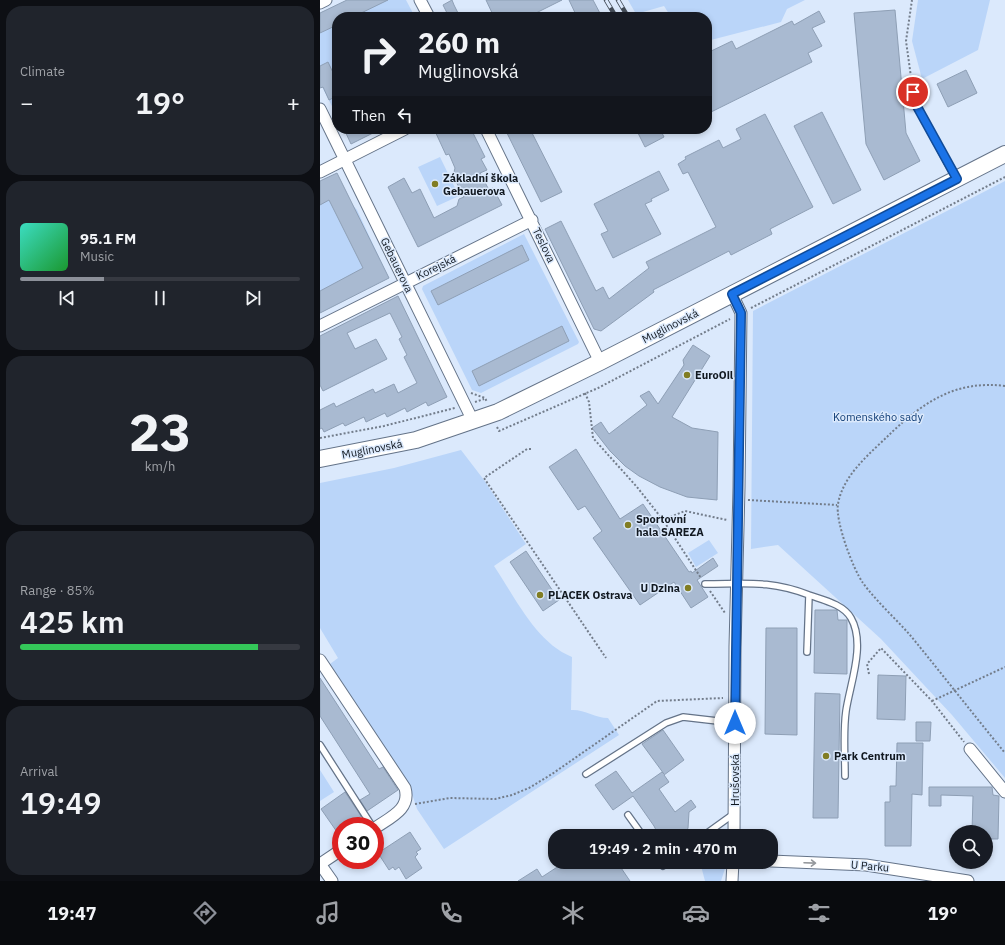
<!DOCTYPE html>
<html lang="en">
<head>
<meta charset="utf-8">
<style>
  :root { --surface:#171b24; --page:#20242c; --text:#f1f3f6; --muted:#9ea1a6; --line:#363941; --accent:#8c9099 }
  body { margin:0; font-family:"IBM Plex Sans",sans-serif; background:var(--page); color:var(--text); height:100vh; display:flex; flex-direction:column; font-size:15px; white-space:nowrap }
  * { box-sizing:border-box; margin:0 }
  p { font-size:13px; color:var(--muted) }
  .icon { flex:none; width:22px; height:22px; fill:none; stroke:currentColor; stroke-width:2; stroke-linecap:round; stroke-linejoin:round }
  .map { position:relative; flex:1; overflow:hidden }
  .sheet { display:flex; flex-direction:column; gap:6px; padding:6px; background:#0d0f14; width:320px }
  .sheet>* { flex:none }
  .guide { position:absolute; left:12px; top:12px; width:380px; height:122px; border-radius:16px; box-shadow:0 2px 6px #0003; background:#171b24; color:var(--text); overflow:hidden }
  .fabs { position:absolute; left:629px; top:825px; display:grid; gap:8px }
  .fabs a { display:grid; place-items:center; width:44px; height:44px; border-radius:50%; background:var(--surface); box-shadow:0 2px 6px #0003; font-size:20px }
  .speed { position:absolute; left:12px; top:817px; display:flex; gap:8px; font-size:20px; font-weight:700; text-align:center }
  .speed>* { display:grid; place-content:center; width:52px; height:52px; border-radius:50%; background:var(--surface); box-shadow:0 2px 6px #0003; line-height:1 }
  .speed .limit { border:6px solid #d22; background:#fff; color:#111 }
  .pin { position:absolute; display:grid; place-items:center; width:34px; height:34px; color:#fff; margin:-17px; border:2px solid #fff; border-radius:50%; box-shadow:0 1px 4px #0007 }
  .me { position:absolute; width:44px; margin:-22px; rotate:0deg; stroke-linejoin:round; filter:drop-shadow(0 0 3px #0008) }
  .turn { display:flex; align-items:center; gap:14px; height:84px; padding:0 20px; font-size:18px }
  .turn .icon { width:52px; height:52px; stroke-width:2.5 }
  .turn b { display:block; font-size:28px; line-height:34px }
  .then { display:flex; align-items:center; height:38px; padding:0 20px; background:#0003; gap:8px; font-size:15px }
  .big { font-size:30px; font-weight:600; line-height:1.1 }
  .sheet .widget { flex:1; display:flex; flex-direction:column; justify-content:center; gap:6px; min-width:0; padding:0 14px; border-radius:16px; background:var(--page) }
  .sheet .dial { align-items:center; gap:0 }
  .dial b { font-size:52px; line-height:1 }
  .song { display:flex; align-items:center; gap:12px }
  .cover { width:48px; height:48px; border-radius:6px; background:linear-gradient(135deg,hsl(170 70% 55%),hsl(130 70% 35%)) }
  .played { height:4px; border-radius:2px; background:linear-gradient(90deg,var(--accent) 30%,var(--line) 30%) }
  .keys { display:flex; justify-content:space-around; direction:ltr }
  .heat { display:flex; justify-content:space-between; align-items:center; font-size:22px; direction:ltr }
  .charge { height:6px; border-radius:3px; background:linear-gradient(90deg,#34c759 85%,var(--line) 0) }
  .trip { position:absolute; left:228px; top:829px; width:230px; height:40px; border-radius:16px; background:var(--surface); box-shadow:0 2px 6px #0003; font-weight:600; line-height:40px; text-align:center }
  .menu { display:flex; height:64px; justify-content:space-around; align-items:center; background:#090b0e; color:var(--muted) }
  .menu .icon { width:28px; height:28px }
  .menu .selected { color:var(--accent) }
  .menu b { font-size:18px; color:var(--text) }
  main { display:flex; flex:1; min-height:0 }
  .map>svg:first-child { display:block }
</style>
</head>
<body>
<main>
<section class="sheet">
<div class="widget"><p>Climate</p>
<div class="heat"><a>−</a><b class="big">19°</b><a>+</a></div>
</div>
<div class="widget">
<div class="song"><i class="cover"></i><div><b>95.1 FM</b><p>Music</p></div></div>
<div class="played"></div>
<div class="keys"><svg class="icon" aria-label="previous" viewBox="0 0 24 24"><path d="M18 5L8 12l10 7zM5 5v14"/></svg><svg class="icon" aria-label="pause" viewBox="0 0 24 24"><path d="M8 5v14M16 5v14"/></svg><svg class="icon" aria-label="next" viewBox="0 0 24 24"><path d="M6 5l10 7-10 7zM19 5v14"/></svg></div>
</div>
<div class="widget dial"><b>23</b><p>km/h</p></div>
<div class="widget"><p>Range · 85%</p><b class="big">425 km</b><div class="charge"></div></div>
<div class="widget"><p>Arrival</p><b class="big">19:49</b></div>
</section>
<div class="map">
<svg width="685" height="881" viewBox="0 0 685 881">
  <rect width="100%" height="100%" fill="#dbe9fc"/>
  <path fill="#bad5f9" d="M27,0H86L95,17H17V116L0,83V13Z
    M308,0H485L467,9L461,22L387,41V17H351L344,6L316,14Z
    M598,0H670L658,50L602,79L592,41Z
    M120,157L139,196L117,206L98,167Z
    M8,177L37,210L69,278L0,313V182Z
    M685,181V778L632,715L561,639L458,545L431,549L433,311Z
    M204,234L259,342L258,344L161,393L152,390L102,289L103,286Z
    M141,450L164,480L206,544L174,566C195,597 216,643 252,657L251,710C264,709 275,718 288,718L299,735L124,849L97,809L88,782L10,664L18,658L0,628V483L74,468Z
    M389,540L398,553L376,567L368,553Z
    M0,770L14,792L0,801Z
    M380,862H407L401,881H385Z"/>
  <path fill="#a9bad1" stroke="#8e9fb5" d="M27,0H68L37,15L36,13L28,17H17V25L0,33V13Z
    M132,0L134,5L140,17H129L123,5Z
    M166,0H242L208,17H174Z
    M249,0H273L282,17H257Z
    M575,10L586,133L600,161L564,180L546,144L534,13Z
    M499,11L505,22L492,28L502,46L488,53L492,62L387,114V53L412,41L416,49L472,21L474,25Z
    M8,62L17,81V96L9,100L3,87L0,88V66Z
    M646,70L657,93L628,107L617,84Z
    M502,112L541,190L513,204L474,126Z
    M445,114L493,207L450,229L452,234L411,255L409,251L333,290L334,292L281,331L274,329L225,229L241,221L276,291L283,287L289,299L329,268L326,262L396,227L368,172L363,174L358,164L366,159L365,157L399,140L403,148L421,139L416,129Z
    M24,129H61L31,144Z
    M114,129H151L165,157L161,159L167,170L160,173L169,190L173,188L182,205L98,247L68,187L84,178L92,193L100,189L114,218L137,206L139,199L144,197L133,176L135,168L129,154L126,155Z
    M185,129H210L242,192L221,202Z
    M316,129H340L344,137L325,147Z
    M339,171L349,190L331,199L332,201L325,204L341,234L293,258L281,234L288,231L274,204Z
    M17,173L69,278L0,313V291L43,268L9,200L0,205V181Z
    M202,245L209,260L118,305L111,291Z
    M78,296L127,397L108,406L106,402L87,412L85,408L67,417L65,413L46,422L44,417L25,426L23,423L4,432L2,428L0,429V410L14,403L16,407L53,389L55,393L74,384L78,393L97,383L84,357L87,355L79,339L82,337L70,313L27,333L35,349L56,339L67,359L3,391L0,385V336Z
    M242,326L249,341L159,386L152,371Z
    M373,345L390,356L352,417L372,428L398,432L397,500L367,497L340,487L319,476L305,466L290,451L272,428L281,422L289,434L327,405L320,396L329,391L338,404L364,365L363,360Z
    M256,449L300,519L323,504L369,572L371,571L372,573L393,558L398,566L377,580L388,597L371,608L354,582L320,605L273,538L282,531L265,506L258,510L229,467Z
    M206,551L239,600L223,611L190,562Z
    M495,610H517L518,620H527V674L494,673Z
    M446,628H477V735L445,734Z
    M558,675L586,676L585,720L557,719Z
    M0,678L59,769L63,767L78,790L47,811L40,800L50,794L0,716Z
    M495,693L520,694L518,818H493Z
    M596,722H611L610,741H596Z
    M343,730L364,760L344,775L349,782L339,789L355,812L371,800L376,807L369,812L368,828L364,836H339L334,826L313,796L293,810L275,785L296,771L312,793L342,772L344,774L322,744Z
    M577,743H603L602,795L592,794L591,846H565V802H570V786H576Z
    M609,787H672L673,795L679,796L678,839H666V832H652L653,796L621,795V806H609Z
    M25,792L41,816L27,826H21V830L17,832L1,809Z
    M90,832L101,849L96,852L98,854L95,857L102,868L86,879L79,867L75,870L73,867L69,870L58,853Z
    M245,862H297L310,881H198L217,869L222,877Z"/>
  <g fill="none" stroke-linecap="round" stroke-linejoin="round">
    <g stroke="#647388" stroke-width="8">
      <path id="service" d="M592,84L594,101L635,177
        M385,584C426,584 450,580 489,595L487,652
        M489,595C503,600 523,604 531,618C546,644 530,684 526,711C523,732 525,755 525,776
        M0,745L52,826
        M266,774L346,723L363,717L415,723
        M308,815L323,836
        M383,836L415,813
        M340,862L343,866L349,862"/>
    </g>
    <g stroke="#647388" stroke-width="13">
      <path id="minor" d="M100,0L109,17
        M0,3L6,0
        M0,109L153,421
        M166,129L280,362
        M0,172L85,129
        M412,294L421,313L419,488L415,647L414,836
        M0,326L212,220
        M0,660L85,788C91,809 71,817 55,828
        M650,749L685,792
        M451,861L546,865L648,881
        M0,864L21,850
        M0,864L12,881
        M412,881L413,862"/>
    </g>
    <g stroke="#647388" stroke-width="18">
      <path id="secondary" d="M0,459L96,440L178,412L280,362L685,154"/>
    </g>
    <path stroke="#737d8b" stroke-width="2" stroke-dasharray="2 2" stroke-linecap="butt" d="M591,77L586,41L592,0
      M431,308L685,177
      M685,386C637,380 605,401 572,432C552,452 523,474 518,504C515,521 533,569 543,583C557,602 575,618 590,635C622,674 653,714 685,753
      M151,393L165,398L167,402
      M265,393L269,402L273,438L317,487L343,520L381,578
      M155,402L164,399
      M177,427L179,431L278,388L410,319
      M0,438L64,426L135,408
      M211,449H207L164,478L286,658
      M428,500L517,505
      M343,520L365,511L407,520
      M390,591L405,613
      M549,674L547,664L561,648L612,701L644,742
      M612,701L685,667
      M95,804L130,798L175,799L192,795L209,788L232,774L337,701L403,698"/>
    <use href="#service" stroke="#fff" stroke-width="5.5"/>
    <use href="#minor" stroke="#fff" stroke-width="11"/>
    <use href="#secondary" stroke="#fff" stroke-width="16"/>
    <g stroke="#444d58" stroke-width="4.5">
      <path id="rail" d="M286,0L296,17
        M298,0L308,17"/>
    </g>
    <use href="#rail" stroke="#dbe9fc" stroke-width="3" stroke-dasharray="9" stroke-linecap="butt"/>
  </g>
  <defs><path id="oneway-shaft" d="M-6 0H5M1.5-3L5.5 0L1.5 3" fill="none" stroke-width="1.6" stroke-linecap="round" stroke-linejoin="round"/></defs>
  <use stroke="#94979b" href="#oneway-shaft" transform="translate(490 863) rotate(2)"/>
  <g fill="none" stroke-linecap="round" stroke-linejoin="round">
    <g stroke="#114b97" stroke-width="10">
      <path id="route" d="M415,723L421,313L412,294L637,179L594,101L593,92"/>
    </g>
    <use href="#route" stroke="#1a73e8" stroke-width="7"/>
  </g>
  <g fill="#817d23" stroke="#dbe9fc" stroke-width="1.5">
    <circle cx="115" cy="184" r="4"/>
    <circle cx="367" cy="375" r="4"/>
    <circle cx="308" cy="525" r="4"/>
    <circle cx="368" cy="588" r="4"/>
    <circle cx="220" cy="595" r="4"/>
    <circle cx="506" cy="756" r="4"/>
  </g>
  <g text-anchor="middle" dominant-baseline="central" stroke-width="3" stroke-linejoin="round" paint-order="stroke">
    <g font-size="11" font-weight="bold" fill="#111820" stroke="#dbe9fc" text-anchor="start">
      <text x="123" y="178">Základní škola<tspan x="123" dy="13">Gebauerova</tspan></text>
      <text x="375" y="375">EuroOil</text>
      <text x="316" y="519">Sportovní<tspan x="316" dy="13">hala SAREZA</tspan></text>
      <text x="360" y="588" text-anchor="end">U Dzina</text>
      <text x="228" y="595">PLACEK Ostrava</text>
      <text x="514" y="756">Park Centrum</text>
    </g>
    <g font-size="11" fill="#111820" stroke="#dbe9fc">
      <text transform="translate(224 245) rotate(64)">Teslova</text>
      <text transform="translate(77 265) rotate(64)">Gebauerova</text>
      <text transform="translate(116 267) rotate(-26)">Korejská</text>
      <text transform="translate(350 326) rotate(-27)">Muglinovská</text>
      <text transform="translate(52 449) rotate(-11)">Muglinovská</text>
      <text transform="translate(415 780) rotate(-90)">Hrušovská</text>
      <text transform="translate(550 866) rotate(5)">U Parku</text>
    </g>
    <g font-size="11" fill="#103d76" stroke="#dbe9fc">
      <text x="558" y="417">Komenského sady</text>
    </g>
  </g>
</svg>
<div class="fabs">
<a><svg class="icon" aria-label="search" viewBox="0 0 24 24"><circle cx="10" cy="10" r="6"/><path d="M15 15l6 6"/></svg></a>
</div>
<div class="speed"><div class="limit">30</div></div>
<div class="pin" style="left:593px;top:92px;background:#d93025"><svg class="icon" aria-label="arrive" viewBox="0 0 24 24"><path d="M6 21V4h12l-3 4 3 4H6"/></svg></div>
<svg class="me" style="left:415px;top:723px" viewBox="-20 -20 40 40"><circle r="19" fill="#fff"/><path d="M0-13L10 11 0 6-10 11z" fill="#1a73e8"/></svg>
<div class="trip">19:49 · 2 min · 470 m</div>
<div class="guide">
<div class="turn"><svg class="icon" aria-label="right" viewBox="0 0 24 24"><path d="M7 20v-9h11M14 6l5 5-5 5"/></svg><div><b>260 m</b>Muglinovská</div></div>
<div class="then">Then<svg class="icon" aria-label="left" viewBox="0 0 24 24"><path d="M17 20v-9H6M10 6l-5 5 5 5"/></svg></div>
</div>
</div>
</main>
<nav class="menu">
<b>19:47</b>
<svg class="icon selected" aria-label="directions" viewBox="0 0 24 24"><path d="M12 3l9 9-9 9-9-9zM9 14v-3h6M13 9l2 2-2 2"/></svg>
<svg class="icon" aria-label="music" viewBox="0 0 24 24"><path d="M9 18V5l10-2v13"/><circle cx="6" cy="18" r="3"/><circle cx="16" cy="16" r="3"/></svg>
<svg class="icon" aria-label="phone" viewBox="0 0 24 24"><path d="M5 4h4l2 5-3 2q2 4 5 5l2-3 5 2v4C11 20 4 13 5 4z"/></svg>
<svg class="icon" aria-label="climate" viewBox="0 0 24 24"><path d="M12 3v18M4 7l16 10M4 17L20 7"/></svg>
<svg class="icon" aria-label="car" viewBox="0 0 24 24"><path d="M5 17H2v-5l4-1 3-4h7l3 4 3 1v5h-3M9 17h6M6 11h13"/><circle cx="7" cy="17" r="2"/><circle cx="17" cy="17" r="2"/></svg>
<svg class="icon" aria-label="filters" viewBox="0 0 24 24"><path d="M4 7h16M4 17h16"/><circle cx="9" cy="7" r="2"/><circle cx="15" cy="17" r="2"/></svg>
<b>19°</b>
</nav>
</body>
</html>
